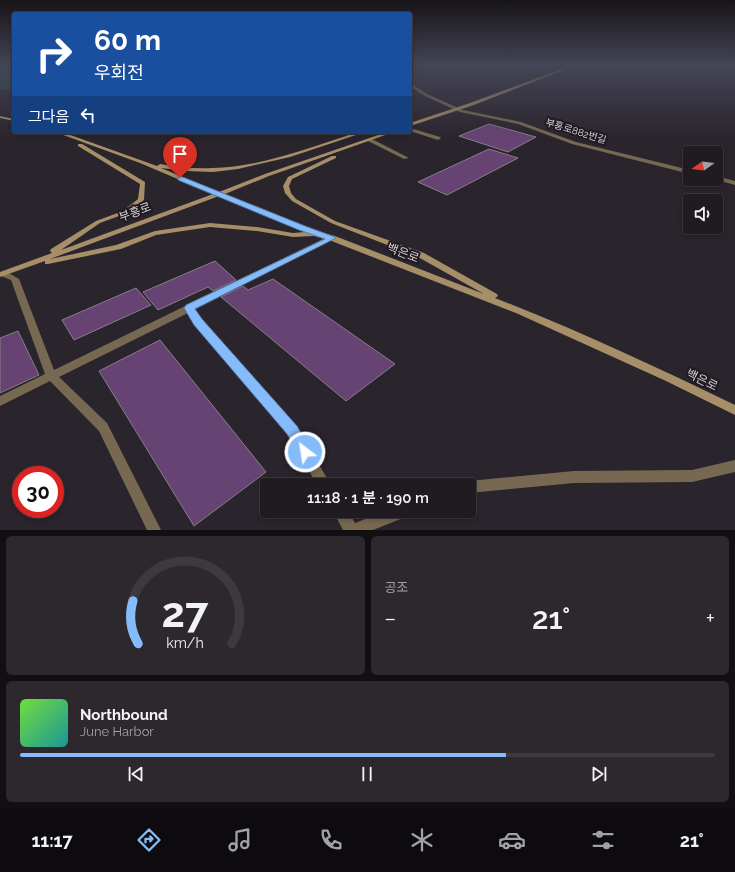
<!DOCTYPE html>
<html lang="ko">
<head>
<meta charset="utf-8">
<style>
  :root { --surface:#201b21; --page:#2d282e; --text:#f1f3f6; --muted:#a2a1a5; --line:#3d393f; --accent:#85bbfb }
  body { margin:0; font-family:Raleway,"Noto Sans KR",sans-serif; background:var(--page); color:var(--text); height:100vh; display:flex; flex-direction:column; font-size:15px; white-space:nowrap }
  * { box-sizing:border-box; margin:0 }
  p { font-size:13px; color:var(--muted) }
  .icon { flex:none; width:22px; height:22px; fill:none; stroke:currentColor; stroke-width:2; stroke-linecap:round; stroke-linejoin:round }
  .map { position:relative; height:530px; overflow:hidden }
  .side { display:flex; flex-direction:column; gap:6px; padding:6px; background:#120f12; flex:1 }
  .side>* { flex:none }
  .banner { position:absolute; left:12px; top:12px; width:400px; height:122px; border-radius:4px; box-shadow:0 2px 6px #0003,0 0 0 1px var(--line); background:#1a4fa0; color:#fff; overflow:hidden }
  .needle { width:26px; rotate:256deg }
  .buttons { position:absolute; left:683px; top:146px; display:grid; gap:8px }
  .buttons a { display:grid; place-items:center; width:40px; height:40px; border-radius:4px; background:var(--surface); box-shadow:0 2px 6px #0003,0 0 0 1px var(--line); font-size:20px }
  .speed { position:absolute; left:12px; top:466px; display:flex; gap:8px; font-size:20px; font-weight:700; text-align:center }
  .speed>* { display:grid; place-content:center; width:52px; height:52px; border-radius:50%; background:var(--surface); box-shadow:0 2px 6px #0003,0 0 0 1px var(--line); line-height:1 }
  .speed .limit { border:6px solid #d22; background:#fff; color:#111 }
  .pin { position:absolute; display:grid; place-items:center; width:34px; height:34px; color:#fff; margin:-41px -17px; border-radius:50% 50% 50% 0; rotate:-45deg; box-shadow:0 0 4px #0007 }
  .pin .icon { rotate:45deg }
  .me { position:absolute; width:44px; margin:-22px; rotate:329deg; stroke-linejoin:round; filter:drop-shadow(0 0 3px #0008) }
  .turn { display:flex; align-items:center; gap:14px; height:84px; padding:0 16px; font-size:18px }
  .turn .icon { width:52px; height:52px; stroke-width:2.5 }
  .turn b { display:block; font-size:28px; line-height:34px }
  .then { display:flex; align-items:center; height:38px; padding:0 16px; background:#0003; gap:8px; font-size:15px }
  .big { font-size:30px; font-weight:600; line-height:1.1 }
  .side .tile { flex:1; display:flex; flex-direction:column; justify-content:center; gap:6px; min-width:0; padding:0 14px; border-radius:6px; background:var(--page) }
  .side .dial { align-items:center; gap:0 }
  .dial svg { height:104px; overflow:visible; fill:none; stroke:var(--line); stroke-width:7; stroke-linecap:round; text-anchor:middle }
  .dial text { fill:var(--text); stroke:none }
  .song { display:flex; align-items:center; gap:12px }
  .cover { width:48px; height:48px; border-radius:6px; background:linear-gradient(135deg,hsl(100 70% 55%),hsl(180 70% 35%)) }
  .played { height:4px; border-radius:2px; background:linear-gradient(90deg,var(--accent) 70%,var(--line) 70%) }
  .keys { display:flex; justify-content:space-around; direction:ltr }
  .heat { display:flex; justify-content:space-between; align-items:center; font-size:22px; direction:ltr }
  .side .tiles { flex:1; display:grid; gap:6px; grid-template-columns:1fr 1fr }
  .tile:last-child { grid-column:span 2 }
  .trip { position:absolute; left:260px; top:478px; width:216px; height:40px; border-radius:4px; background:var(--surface); box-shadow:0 2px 6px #0003,0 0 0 1px var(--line); font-weight:600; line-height:40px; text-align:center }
  .menu { display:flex; height:64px; justify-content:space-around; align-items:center; background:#0d0b0d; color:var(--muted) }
  .menu .icon { width:28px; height:28px }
  .menu .current { color:var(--accent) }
  .menu b { font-size:18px; color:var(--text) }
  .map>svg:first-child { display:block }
</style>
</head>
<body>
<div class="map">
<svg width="735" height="530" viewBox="0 0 735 530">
  <rect width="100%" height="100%" fill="#2a242c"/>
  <path fill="#174a2e" d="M0,65H14V89L0,90Z"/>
  <path fill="#674373" stroke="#867f88" d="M489,124L536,137L508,152L459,136Z
    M489,149L518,158L447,195L418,182Z
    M215,261L236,280L213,291L208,287L158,310L143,292Z
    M273,279L395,364L346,401L221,297L243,286L248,290Z
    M136,288L151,305L74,340L62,320Z
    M18,331L39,375L0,393V338Z
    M160,340L266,472L194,526L99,371Z"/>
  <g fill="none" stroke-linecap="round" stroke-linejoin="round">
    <path fill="#776951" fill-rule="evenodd" d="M410,128L440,137L441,138L438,140L410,131Z
      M368,139H372L409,158L404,159L368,141Z"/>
    <path fill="#776951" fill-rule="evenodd" d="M410,83L427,94L463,110L521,122L576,142L690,170V174L572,144L518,124L460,112L425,96L410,86Z
      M716,176L735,181V185L714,179H716Z
      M329,236H335L336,238L194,309L201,320L296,426L331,485H317L288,434L195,324L188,313L59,377L107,423L161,530H147L99,431L50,381L0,406V396L45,374L11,280L1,276L0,274L1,272H7L19,279L54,370Z
      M735,460V472L692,482L574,483L469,493V485H463L464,483L469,481L574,471L692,470Z
      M333,511H348L355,523L386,511H410L408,516L373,530H343Z"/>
    <path fill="#a58e68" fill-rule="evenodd" d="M573,65H577L471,106L410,126V123L467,104Z
      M0,116L14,119V121L0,118Z
      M55,132H62L157,166L160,164C177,167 194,169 212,168C262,167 311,147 358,132H365L290,157L238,169L213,172L187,171L161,168L219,192L265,174L387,132H394L269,176L225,194L319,232L335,236L484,294L418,257L331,223L292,201L285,193L283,186L288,177L332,156H336V158L292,179L289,186L291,193L296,199L335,221L424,253L497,294L498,296L495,298C577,330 656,367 735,405V415L666,381L516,313L329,240L314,236L293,237L257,231L210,227L156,235L121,249L48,264H45V261L0,277V272L52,253L50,251L51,249L96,221L123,211L138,199L140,184L78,146V144H82L145,182L144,200L127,213L100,223L61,250L213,194L140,163ZM219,196L305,232L293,233L257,227L210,223L155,231L116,245L50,259Z"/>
  </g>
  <linearGradient id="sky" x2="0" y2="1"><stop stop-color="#171418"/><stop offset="0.47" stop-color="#444556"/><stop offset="1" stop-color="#444556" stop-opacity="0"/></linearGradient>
  <rect width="735" height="139" fill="url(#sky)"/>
  <path fill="#85bbfb" stroke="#567aa3" d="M180,176L305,226L335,237L336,238L195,309L202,319L297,426L312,452L310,456L305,458L300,456L287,434L194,325L184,308L186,305L325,239L299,230L178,180V177Z"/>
  <g text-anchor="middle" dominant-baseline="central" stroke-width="4" stroke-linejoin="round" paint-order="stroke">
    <g font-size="10" fill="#d7d3d8" stroke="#201b22">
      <text transform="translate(576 131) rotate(17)">부흥로882번길</text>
    </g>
    <g font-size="12" fill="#d7d3d8" stroke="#201b22">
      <text transform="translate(135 212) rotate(-20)">부흥로</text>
      <text transform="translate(403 253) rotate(21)">백은로</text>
      <text transform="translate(702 380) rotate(26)">백은로</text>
    </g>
  </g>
</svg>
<div class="buttons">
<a><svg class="needle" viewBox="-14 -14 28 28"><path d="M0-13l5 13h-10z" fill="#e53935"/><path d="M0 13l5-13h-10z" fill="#a2a1a5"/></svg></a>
<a><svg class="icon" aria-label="sound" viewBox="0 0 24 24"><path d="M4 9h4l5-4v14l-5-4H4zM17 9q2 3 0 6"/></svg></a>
</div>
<div class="speed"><div class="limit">30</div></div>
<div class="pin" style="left:180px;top:178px;background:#d93025"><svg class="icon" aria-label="arrive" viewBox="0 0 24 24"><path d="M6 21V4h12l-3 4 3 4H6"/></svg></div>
<svg class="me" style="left:305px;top:452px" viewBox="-20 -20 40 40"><circle r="17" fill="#85bbfb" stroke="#fff" stroke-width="3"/><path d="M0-11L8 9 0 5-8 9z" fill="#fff"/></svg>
<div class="trip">11:18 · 1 분 · 190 m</div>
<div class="banner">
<div class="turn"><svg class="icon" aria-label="right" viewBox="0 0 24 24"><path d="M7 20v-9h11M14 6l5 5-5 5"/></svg><div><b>60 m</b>우회전</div></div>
<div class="then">그다음<svg class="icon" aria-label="left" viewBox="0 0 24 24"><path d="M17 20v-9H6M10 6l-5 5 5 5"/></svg></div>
</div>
</div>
<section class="side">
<div class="tiles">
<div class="tile dial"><svg viewBox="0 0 100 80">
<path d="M14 69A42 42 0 1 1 86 69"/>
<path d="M14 69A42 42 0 0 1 10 36" stroke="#85bbfb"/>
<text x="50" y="56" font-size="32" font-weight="700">27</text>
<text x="50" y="72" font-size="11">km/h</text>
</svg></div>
<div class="tile"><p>공조</p>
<div class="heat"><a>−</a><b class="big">21°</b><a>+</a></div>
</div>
<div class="tile">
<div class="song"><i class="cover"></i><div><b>Northbound</b><p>June Harbor</p></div></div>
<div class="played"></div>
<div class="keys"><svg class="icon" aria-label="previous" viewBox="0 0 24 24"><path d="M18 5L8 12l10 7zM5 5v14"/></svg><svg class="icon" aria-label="pause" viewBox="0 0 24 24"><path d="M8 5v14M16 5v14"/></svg><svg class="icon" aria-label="next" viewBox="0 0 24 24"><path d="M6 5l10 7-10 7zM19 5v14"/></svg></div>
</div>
</div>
</section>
<nav class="menu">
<b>11:17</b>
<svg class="icon current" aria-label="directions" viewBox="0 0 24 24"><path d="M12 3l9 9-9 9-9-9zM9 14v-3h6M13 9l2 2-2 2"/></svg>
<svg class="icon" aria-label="music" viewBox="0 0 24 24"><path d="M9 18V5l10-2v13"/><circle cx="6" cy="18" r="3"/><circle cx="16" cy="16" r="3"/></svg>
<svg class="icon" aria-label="phone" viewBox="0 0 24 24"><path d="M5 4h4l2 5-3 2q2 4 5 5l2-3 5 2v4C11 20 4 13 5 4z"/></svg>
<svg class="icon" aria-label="climate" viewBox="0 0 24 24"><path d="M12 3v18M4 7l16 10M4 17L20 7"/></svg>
<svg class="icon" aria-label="car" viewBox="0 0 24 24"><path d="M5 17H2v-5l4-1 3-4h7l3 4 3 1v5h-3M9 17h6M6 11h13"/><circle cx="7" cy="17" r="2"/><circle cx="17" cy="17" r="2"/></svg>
<svg class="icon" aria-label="filters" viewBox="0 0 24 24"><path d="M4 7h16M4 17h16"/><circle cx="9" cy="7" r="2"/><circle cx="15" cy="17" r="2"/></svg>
<b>21°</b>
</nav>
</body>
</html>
